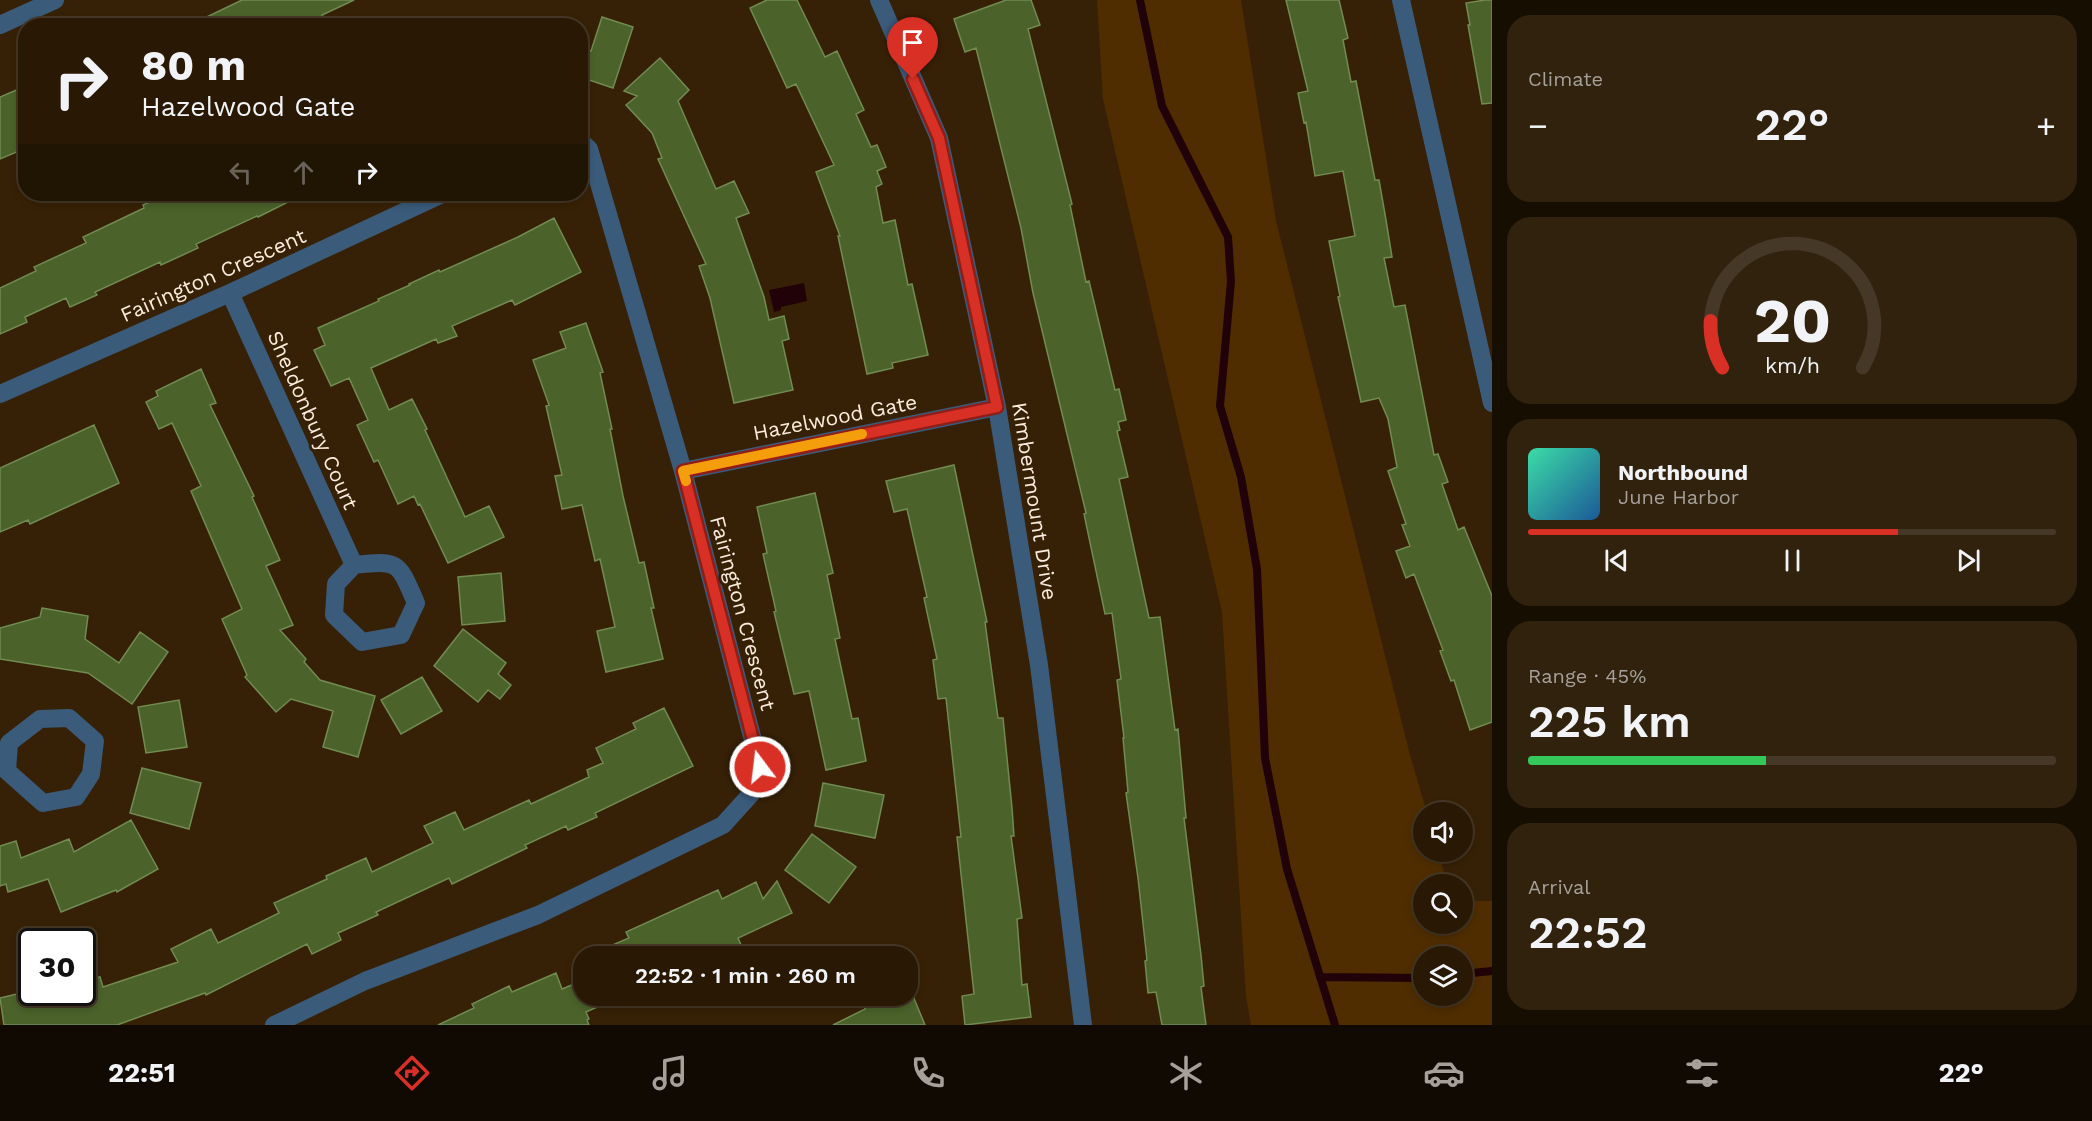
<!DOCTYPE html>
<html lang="en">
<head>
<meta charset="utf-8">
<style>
  :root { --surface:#291904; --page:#31220e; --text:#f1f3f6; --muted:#a5a09a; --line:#453826; --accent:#d93025 }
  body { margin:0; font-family:"Work Sans",sans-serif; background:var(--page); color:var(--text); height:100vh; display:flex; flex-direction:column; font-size:22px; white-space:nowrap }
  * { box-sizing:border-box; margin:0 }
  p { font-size:20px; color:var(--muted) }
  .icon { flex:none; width:33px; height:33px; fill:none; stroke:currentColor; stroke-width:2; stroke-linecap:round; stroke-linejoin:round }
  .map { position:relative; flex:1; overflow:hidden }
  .details { display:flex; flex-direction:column; gap:15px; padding:15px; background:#170e02; width:600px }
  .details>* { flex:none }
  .hud { position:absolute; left:18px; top:18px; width:570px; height:183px; border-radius:24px; box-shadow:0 3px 9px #0003,0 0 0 2px var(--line); background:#291904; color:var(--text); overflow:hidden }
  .tools { position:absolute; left:1413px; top:802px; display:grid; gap:12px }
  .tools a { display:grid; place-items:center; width:60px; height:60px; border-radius:50%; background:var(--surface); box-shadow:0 3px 9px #0003,0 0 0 2px var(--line); font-size:30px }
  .speed { position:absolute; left:18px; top:928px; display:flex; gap:12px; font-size:30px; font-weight:700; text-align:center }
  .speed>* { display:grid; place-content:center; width:78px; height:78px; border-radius:50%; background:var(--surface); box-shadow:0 3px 9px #0003,0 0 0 2px var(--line); line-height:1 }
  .speed .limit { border:3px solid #111; border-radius:9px; background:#fff; color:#111 }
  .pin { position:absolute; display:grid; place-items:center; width:51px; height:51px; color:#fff; margin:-62px -26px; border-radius:50% 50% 50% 0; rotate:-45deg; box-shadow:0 0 6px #0007 }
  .pin .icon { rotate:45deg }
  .me { position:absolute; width:66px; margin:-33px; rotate:345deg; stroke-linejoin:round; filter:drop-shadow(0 0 4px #0008) }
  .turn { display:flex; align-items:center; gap:21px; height:126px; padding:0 24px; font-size:27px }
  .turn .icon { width:78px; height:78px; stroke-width:2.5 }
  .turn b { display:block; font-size:42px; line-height:51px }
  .lanes { display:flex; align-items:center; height:57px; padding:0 24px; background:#0003; justify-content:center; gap:30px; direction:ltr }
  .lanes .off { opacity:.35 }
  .big { font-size:45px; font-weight:600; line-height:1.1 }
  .details .widget { flex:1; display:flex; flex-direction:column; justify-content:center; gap:9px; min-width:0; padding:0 21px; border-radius:24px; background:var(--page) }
  .details .dial { align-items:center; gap:0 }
  .dial svg { height:156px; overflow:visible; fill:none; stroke:var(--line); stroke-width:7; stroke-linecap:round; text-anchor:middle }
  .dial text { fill:var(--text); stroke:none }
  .song { display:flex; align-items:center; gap:18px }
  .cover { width:72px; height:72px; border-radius:9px; background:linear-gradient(135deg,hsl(160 70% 55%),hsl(210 70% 35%)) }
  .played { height:6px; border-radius:3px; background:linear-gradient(90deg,var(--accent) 70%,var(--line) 70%) }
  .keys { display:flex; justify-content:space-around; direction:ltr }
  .heat { display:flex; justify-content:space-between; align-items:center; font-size:33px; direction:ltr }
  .charge { height:9px; border-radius:4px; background:linear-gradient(90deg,#34c759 45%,var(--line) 0) }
  .trip { position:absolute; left:573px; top:946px; width:345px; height:60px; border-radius:24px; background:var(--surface); box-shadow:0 3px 9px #0003,0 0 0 2px var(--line); font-weight:600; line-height:60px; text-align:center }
  .dock { display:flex; height:96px; justify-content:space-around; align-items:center; background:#100a02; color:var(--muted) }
  .dock .icon { width:42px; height:42px }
  .dock .on { color:var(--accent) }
  .dock b { font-size:27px; color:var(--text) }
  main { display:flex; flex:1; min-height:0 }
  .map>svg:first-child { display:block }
</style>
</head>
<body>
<main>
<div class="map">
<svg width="1492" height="1025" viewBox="0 0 1492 1025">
  <rect width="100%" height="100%" fill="#372106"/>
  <path fill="#4f2d00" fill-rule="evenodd" d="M1097,0H1241L1276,221L1410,755L1427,813H1424V852H1438L1448,885H1424V924H1462L1463,901H1492V1025H1251L1246,996L1222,612L1103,99ZM1424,957H1462V996H1424Z"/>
  <path fill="#200208" d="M804,283L807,301L781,307V310L774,312L769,290Z"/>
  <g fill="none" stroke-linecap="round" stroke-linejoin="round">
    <path stroke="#200208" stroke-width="8" d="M1140,0L1162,106L1228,237L1231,281L1220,406L1241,477L1257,569L1265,758L1287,869L1335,1025
      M1462,974L1492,971
      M1320,977L1424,978"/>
  </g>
  <path fill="#4b622a" stroke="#718b51" stroke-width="1.5" d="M242,0H354L322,15L324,17L306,26H188Z
    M767,0H797L825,57L837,51L847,73L864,110L856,114L871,147L877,145L886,167L877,171L882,184L876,187L883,223L895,220L908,285L912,284L928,355L892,363L893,368L867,374L838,236H840L816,172L834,165L796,84L787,88L750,8Z
    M1006,0H1031L1040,25L1028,29L1072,204L1070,205L1086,282L1089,281L1115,390L1119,389L1126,420L1118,422L1120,430L1117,431L1128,477L1119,479L1149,618L1160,617L1175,730L1178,729L1186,818H1184L1201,955L1204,986L1201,987L1206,1025H1162L1156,992L1148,993L1145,961L1147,960L1138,878L1126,793L1128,792L1123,738H1124L1117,680L1121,679L1112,613L1105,614L1084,514L1086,513L1033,293L1021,228L976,48L965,52L954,19Z
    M1286,0H1339L1348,38L1343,40L1351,82L1356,81L1375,180H1379L1386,220L1392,257L1384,258L1394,307L1405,305L1434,455L1438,454L1448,482L1442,484L1458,530L1464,527L1492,596V722L1470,730L1454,680L1451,681L1440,651L1443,650L1414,574L1406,578L1396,551L1410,546L1402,525L1406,524L1388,471L1397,467L1388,419L1379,398L1361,402L1338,297L1340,296L1329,241L1355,236L1343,171L1315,176L1306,122L1304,123L1298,93L1308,91Z
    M1485,0H1492V103L1482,104L1468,25H1470L1466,3Z
    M602,17L633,27L613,88L580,77V59L584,49L591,51Z
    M660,58L689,90L678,101L716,189L734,181L749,213L736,218L764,297L769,320L784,316L789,339L782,341L793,390L734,403L710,298L699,266L706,264L658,159L662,158L652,133L626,105L637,96L624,91Z
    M26,86V148L0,159V97Z
    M168,194H304L258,217L257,216L196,244L198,248L161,265L160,262L95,292L97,295L70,307L66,298L25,317L27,322L0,334V288L36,271L34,267L86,243L83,237L144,208L143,205Z
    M554,218L581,272L515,305L512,300L452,326L457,336L438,343L436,339L371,368L389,410L412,399L427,429L425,430L465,517L489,506L504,537L448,563L420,504L418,505L414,496L398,504L378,460L374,462L357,425L368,420L349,378L331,386L314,350L325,345L318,328L379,301L378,299L410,285L409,284L439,270L440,272L518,237Z
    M586,323L603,372L600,373L612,429H610L623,496L639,563L644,562L654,608H651L663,659L606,672L597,631L615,627L600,559L595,561L582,505L562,509L555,476L562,475L546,406L549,405L533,360L566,348L560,332Z
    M201,369L216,403L210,405L254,496L252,497L280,560L266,566L293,625L280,630L306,659L304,662L320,680L375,696L358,757L323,747L333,711L291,699L276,712L245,677L247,675L222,619L242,609L191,491L201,486L172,423L159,429L146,402L158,396L156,391Z
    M94,425L119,483L30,524L28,520L0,532V468Z
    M954,465L987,622H985L998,718H1003L1012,808L1014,836H1011L1022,918L1017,919L1022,985L1027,984L1031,1017L965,1025L962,996L974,994L957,837H961L946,698L938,699L933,660L937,659L924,598L927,597L907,509L894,512L886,481Z
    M815,493L833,573L827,575L840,638L835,639L852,719L858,718L866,761L826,770L809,691L794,694L774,612L776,611L763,554L767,553L757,507Z
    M501,573L505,621L462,625L458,577Z
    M42,608L88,616L85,639L119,663L140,632L168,652L132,704L88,673L0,659V628L40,617Z
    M463,629L506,663L498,674L511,685L500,699L488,690L478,702L434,666Z
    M422,677L442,711L401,734L381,700Z
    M179,700L187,747L146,753L138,707Z
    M664,708L693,766L595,813L597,817L568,830L566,826L525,845L527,848L452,884L449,878L376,912L378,915L338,933L341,940L312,954L307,944L206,995L205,993L117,1025H4L0,998L21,993H82V981L100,977L103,987L178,962L171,949L211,929L218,943L279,913L274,903L327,879L326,876L366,858L372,872L433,843L424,826L455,812L464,830L529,800L531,804L589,777L587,770L603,763L596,748L636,729L633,723Z
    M142,768L201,783L189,829L130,813Z
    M823,783L884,795L875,838L815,826Z
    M131,820L158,869L117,892L116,890L61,912L48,879L8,892L6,884L0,886V846L16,841L21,858L69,839L74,852Z
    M812,834L856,867L829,903L785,870Z
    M777,881L792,913L738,938L743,949L724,957H585L629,938L626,932L718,890L722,899L756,882L763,899Z
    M556,973L562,989L574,984L579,996H622L586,1012L589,1019L587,1020L589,1025H438L474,1008L472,1004L509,986L512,992Z
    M880,996H913L925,1025H833L865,1009L863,1003Z"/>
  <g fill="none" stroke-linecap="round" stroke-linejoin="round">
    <path stroke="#3a5b7a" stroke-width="18" d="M879,0L939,138L997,407L1039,665L1083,1025
      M1401,0L1492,403
      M0,25L55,0
      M230,293L354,565L336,584L334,615L362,642L401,635L416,603C398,562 400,560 354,565
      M0,394L230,293L442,194
      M683,471L997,407
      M69,718L95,741L91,774L76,797L43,803L7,771L9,743L40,719Z
      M274,1025L365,981L538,915L723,825L751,794L760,767L683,471L589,149L580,141"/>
  </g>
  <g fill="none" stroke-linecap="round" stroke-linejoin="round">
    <g stroke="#8d1f18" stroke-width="15">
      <path id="route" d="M760,767L683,471L997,407L939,138L913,79"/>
    </g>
    <use href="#route" stroke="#d93025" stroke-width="10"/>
    <path stroke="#f59e0b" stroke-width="10" d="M686,481L683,471L862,434"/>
  </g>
  <g text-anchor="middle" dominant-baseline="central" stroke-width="6" stroke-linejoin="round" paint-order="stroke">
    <g font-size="21" fill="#fbecdd" stroke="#372106">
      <text transform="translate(213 275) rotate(-24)">Fairington Crescent</text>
      <text transform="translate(835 417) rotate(-11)">Hazelwood Gate</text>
      <text transform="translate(313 420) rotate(66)">Sheldonbury Court</text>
      <text transform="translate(1035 501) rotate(81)">Kimbermount Drive</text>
      <text transform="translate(743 613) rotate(75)">Fairington Crescent</text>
    </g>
  </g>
</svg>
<div class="tools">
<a><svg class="icon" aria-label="sound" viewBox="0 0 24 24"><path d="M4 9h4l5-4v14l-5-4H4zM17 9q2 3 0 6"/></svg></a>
<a><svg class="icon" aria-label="search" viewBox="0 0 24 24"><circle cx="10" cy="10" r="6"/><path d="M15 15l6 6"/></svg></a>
<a><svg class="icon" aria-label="layers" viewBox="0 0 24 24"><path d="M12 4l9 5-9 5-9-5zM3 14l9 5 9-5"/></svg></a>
</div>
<div class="speed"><div class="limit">30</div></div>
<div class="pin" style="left:913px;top:79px;background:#d93025"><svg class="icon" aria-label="arrive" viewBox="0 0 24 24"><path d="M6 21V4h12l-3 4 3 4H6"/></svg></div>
<svg class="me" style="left:760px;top:767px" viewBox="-20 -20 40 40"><circle r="17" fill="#d93025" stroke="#fff" stroke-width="3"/><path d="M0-11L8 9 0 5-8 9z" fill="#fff"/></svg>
<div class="trip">22:52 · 1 min · 260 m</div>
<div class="hud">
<div class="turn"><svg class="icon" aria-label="right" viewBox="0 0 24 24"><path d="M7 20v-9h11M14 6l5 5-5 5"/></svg><div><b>80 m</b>Hazelwood Gate</div></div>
<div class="lanes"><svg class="icon off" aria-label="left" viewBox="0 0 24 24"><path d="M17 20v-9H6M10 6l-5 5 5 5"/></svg><svg class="icon off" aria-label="ahead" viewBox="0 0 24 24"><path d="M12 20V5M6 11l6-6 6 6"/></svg><svg class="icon" aria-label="right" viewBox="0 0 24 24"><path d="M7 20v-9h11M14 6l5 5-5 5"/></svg></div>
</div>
</div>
<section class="details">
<div class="widget"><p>Climate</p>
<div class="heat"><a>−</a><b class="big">22°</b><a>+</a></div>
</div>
<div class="widget dial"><svg viewBox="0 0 100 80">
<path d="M14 69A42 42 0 1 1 86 69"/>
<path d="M14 69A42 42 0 0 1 8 45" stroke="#d93025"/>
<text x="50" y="56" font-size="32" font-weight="700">20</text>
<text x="50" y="72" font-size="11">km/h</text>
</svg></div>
<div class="widget">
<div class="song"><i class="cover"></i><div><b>Northbound</b><p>June Harbor</p></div></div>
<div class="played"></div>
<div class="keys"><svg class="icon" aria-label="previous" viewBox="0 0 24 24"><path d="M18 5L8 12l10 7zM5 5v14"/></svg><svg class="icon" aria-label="pause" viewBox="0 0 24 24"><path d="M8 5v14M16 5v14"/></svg><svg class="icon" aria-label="next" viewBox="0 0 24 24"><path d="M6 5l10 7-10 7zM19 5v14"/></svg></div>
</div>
<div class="widget"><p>Range · 45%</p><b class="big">225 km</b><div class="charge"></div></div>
<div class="widget"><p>Arrival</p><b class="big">22:52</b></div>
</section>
</main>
<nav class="dock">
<b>22:51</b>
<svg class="icon on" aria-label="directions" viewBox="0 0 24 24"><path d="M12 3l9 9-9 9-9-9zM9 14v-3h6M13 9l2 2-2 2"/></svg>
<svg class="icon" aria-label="music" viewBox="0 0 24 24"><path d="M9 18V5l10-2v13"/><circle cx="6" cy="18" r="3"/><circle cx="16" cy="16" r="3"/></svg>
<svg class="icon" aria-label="phone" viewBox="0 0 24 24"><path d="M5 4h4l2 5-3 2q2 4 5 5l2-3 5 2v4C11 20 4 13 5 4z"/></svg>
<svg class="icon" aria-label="climate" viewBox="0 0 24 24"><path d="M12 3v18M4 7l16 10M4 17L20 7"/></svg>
<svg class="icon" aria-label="car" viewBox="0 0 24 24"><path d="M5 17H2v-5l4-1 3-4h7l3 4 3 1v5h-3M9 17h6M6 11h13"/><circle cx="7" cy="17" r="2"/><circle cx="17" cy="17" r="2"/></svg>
<svg class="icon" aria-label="filters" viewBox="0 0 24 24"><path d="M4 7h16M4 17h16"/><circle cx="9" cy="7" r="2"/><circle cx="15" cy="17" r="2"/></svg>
<b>22°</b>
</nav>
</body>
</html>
